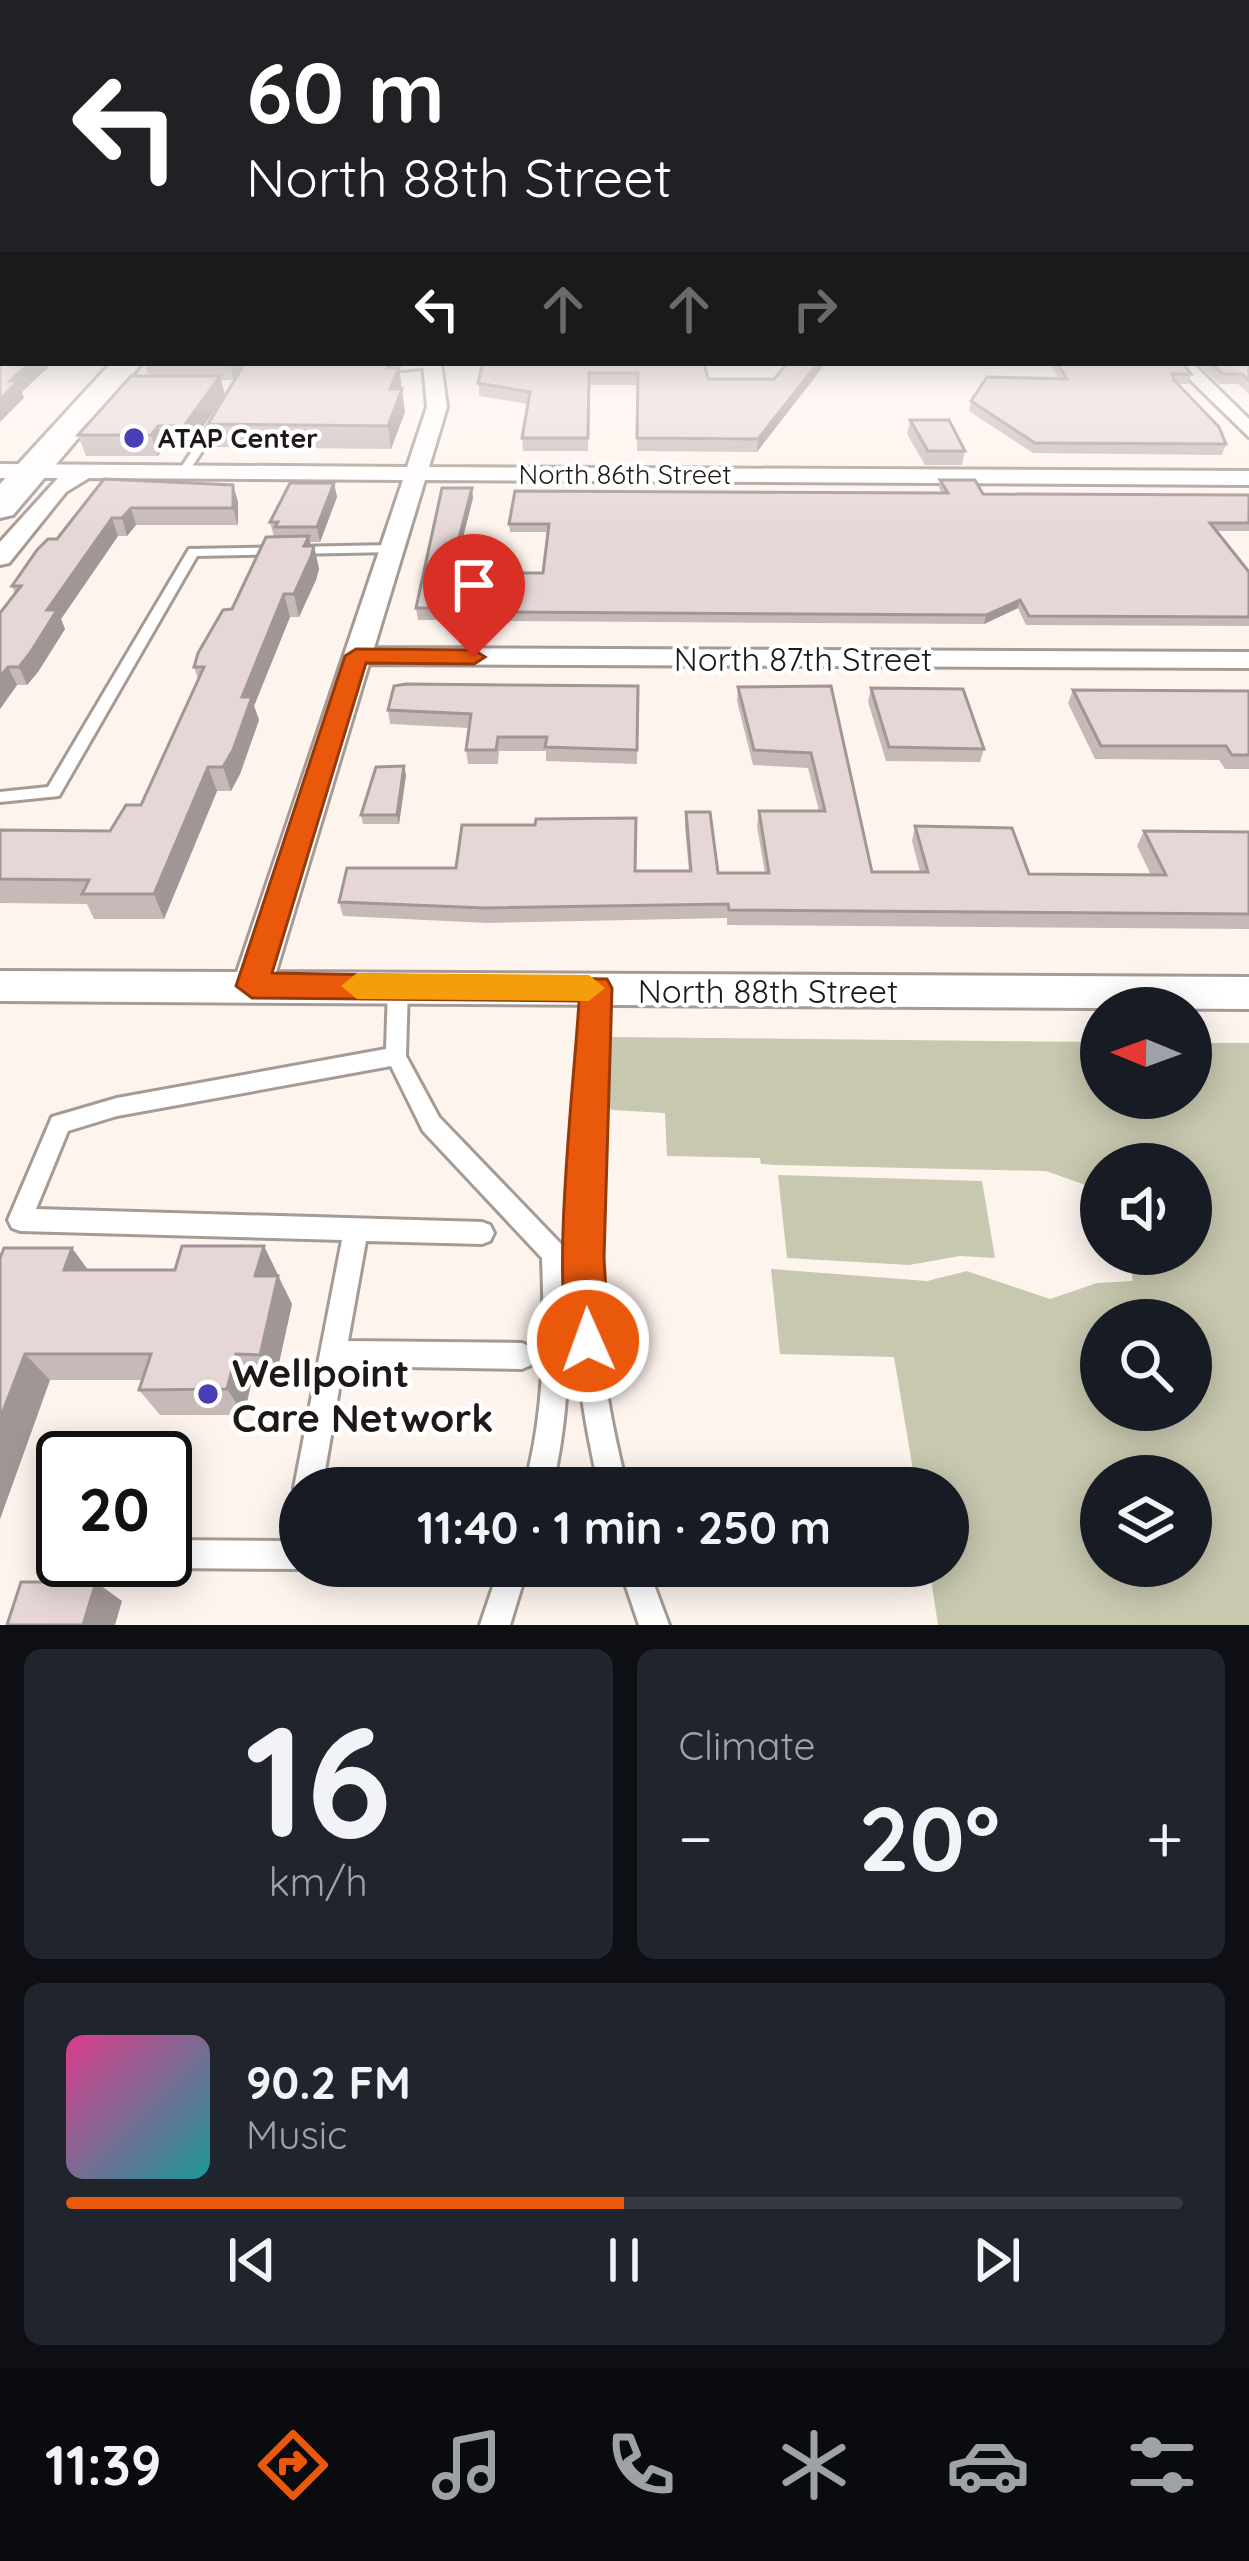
<!DOCTYPE html>
<html lang="en">
<head>
<meta charset="utf-8">
<style>
  :root { --surface:#171b24; --page:#20242c; --text:#f1f3f6; --muted:#9ea1a6; --line:#363941; --accent:#ea580c }
  body { margin:0; font-family:Quicksand,sans-serif; background:var(--page); color:var(--text); height:100vh; display:flex; flex-direction:column; font-size:45px; white-space:nowrap }
  * { box-sizing:border-box; margin:0 }
  p { font-size:39px; color:var(--muted) }
  .icon { flex:none; width:66px; height:66px; fill:none; stroke:currentColor; stroke-width:2; stroke-linecap:round; stroke-linejoin:round }
  .map { position:relative; height:1625px; overflow:hidden }
  .sheet { display:flex; flex-direction:column; gap:24px; padding:24px; background:#0d0f14; flex:1 }
  .sheet>* { flex:none }
  .hud { position:absolute; left:0px; top:0px; width:1251px; height:366px; box-shadow:0 6px 30px #0003; background:#202124; color:#fff; overflow:hidden }
  .needle { width:78px; rotate:271deg }
  .controls { position:absolute; left:1080px; top:987px; display:grid; gap:24px }
  .controls a { display:grid; place-items:center; width:132px; height:132px; border-radius:50%; background:var(--surface); box-shadow:0 6px 30px #0003; font-size:60px }
  .speed { position:absolute; left:36px; top:1431px; display:flex; gap:24px; font-size:60px; font-weight:700; text-align:center }
  .speed>* { display:grid; place-content:center; width:156px; height:156px; border-radius:50%; background:var(--surface); box-shadow:0 6px 30px #0003; line-height:1 }
  .speed .limit { border:6px solid #111; border-radius:18px; background:#fff; color:#111 }
  .pin { position:absolute; display:grid; place-items:center; width:102px; height:102px; color:#fff; margin:-123px -51px; border-radius:50% 50% 50% 0; rotate:-45deg; box-shadow:0 0 12px #0007 }
  .pin .icon { rotate:45deg }
  .me { position:absolute; width:132px; margin:-66px; rotate:358deg; stroke-linejoin:round; filter:drop-shadow(0 0 9px #0008) }
  .turn { display:flex; align-items:center; gap:42px; height:252px; padding:0 48px; font-size:54px }
  .turn .icon { width:156px; height:156px; stroke-width:2.5 }
  .turn b { display:block; font-size:84px; line-height:102px }
  .lanes { display:flex; align-items:center; height:114px; padding:0 48px; background:#0003; justify-content:center; gap:60px; direction:ltr }
  .lanes .off { opacity:.35 }
  .big { font-size:90px; font-weight:700; line-height:1.1 }
  .sheet .tile { flex:1; display:flex; flex-direction:column; justify-content:center; gap:18px; min-width:0; padding:0 42px; border-radius:18px; background:var(--page) }
  .sheet .dial { align-items:center; gap:0 }
  .dial b { font-size:156px; line-height:1 }
  .song { display:flex; align-items:center; gap:36px }
  .cover { width:144px; height:144px; border-radius:18px; background:linear-gradient(135deg,hsl(330 70% 55%),hsl(180 70% 35%)) }
  .played { height:12px; border-radius:6px; background:linear-gradient(90deg,var(--accent) 50%,var(--line) 50%) }
  .keys { display:flex; justify-content:space-around; direction:ltr }
  .heat { display:flex; justify-content:space-between; align-items:center; font-size:66px; direction:ltr }
  .sheet .tiles { flex:1; display:grid; gap:24px; grid-template-columns:1fr 1fr }
  .tile:last-child { grid-column:span 2 }
  .trip { position:absolute; left:279px; top:1467px; width:690px; height:120px; border-radius:60px; background:var(--surface); box-shadow:0 6px 30px #0003; font-weight:700; line-height:120px; text-align:center }
  .menu { display:flex; height:192px; justify-content:space-around; align-items:center; background:#090b0e; color:var(--muted) }
  .menu .icon { width:84px; height:84px }
  .menu .active { color:var(--accent) }
  .menu b { font-size:54px; color:var(--text) }
  .map>svg:first-child { display:block }
</style>
</head>
<body>
<div class="map">
<svg width="1249" height="1625" viewBox="0 0 1249 1625">
  <rect width="100%" height="100%" fill="#fef4ee"/>
  <path fill="#c8c7af" fill-rule="evenodd" d="M606,1037L1101,1042V1098H1191V1043H1249V1625H938L929,1566H948V1488H916L894,1357L780,1354L771,1269L927,1281L967,1271L1050,1299L1097,1283L1133,1281L1128,1254H1191V1164H1101V1204L1088,1186L1046,1171L777,1165L761,1164L760,1158L667,1156L665,1113L612,1110L604,1103ZM1101,1320H1191V1410H1101ZM1101,1476H1191V1566H1101Z
    M778,1175L982,1181L995,1258L960,1256L909,1265L787,1258Z"/>
  <g fill="none" stroke-linecap="round" stroke-linejoin="round">
    <g stroke="#a69b94" stroke-width="6">
      <path id="lane" d="M354,363L437,364L432,367L390,371Z
        M218,412L227,414L187,474H179L178,472Z
        M390,545L396,549L394,552L197,556L59,796L0,802V792L48,787L189,549Z
        M398,979L405,982L408,987L406,1056L439,1117L562,1245L566,1253C570,1332 571,1410 552,1488H524C545,1412 545,1336 542,1258L423,1131L391,1066L117,1116L68,1131L36,1209L482,1222L490,1225L494,1233L490,1241L482,1244L366,1241L348,1341L522,1343L531,1347L535,1356L531,1365L522,1369L343,1366L322,1488H300V1498L294,1488L342,1240L20,1231L12,1228L8,1220L52,1117L117,1098L386,1049L388,987L391,982Z
        M596,980L603,983L606,988C600,1112 591,1236 603,1360C607,1403 617,1446 627,1488H599C590,1446 581,1403 578,1360C568,1236 579,1112 586,988L589,983Z
        M300,1518V1566H308L300,1569L165,1568L155,1564L153,1560H165V1540L284,1541L290,1522Z
        M500,1566H528L510,1625H480Z
        M619,1566H647L669,1625H639Z"/>
    </g>
    <g stroke="#a69b94" stroke-width="6">
      <path id="street" d="M423,363H441L447,407L429,467L1249,471V485L425,480L374,648L1249,652V668L369,664L276,972L1249,977V1009L0,1001V971L237,972L403,480L89,478L66,492L9,563L0,565V542L58,478H0V464L407,467L427,407Z
        M1173,363H1192L1249,419V437Z"/>
    </g>
    <g stroke="#a69b94" stroke-width="6">
      <path id="primary" d="M111,363H142L13,515L0,518V484Z"/>
    </g>
    <use href="#lane" fill="#fff" fill-rule="evenodd"/>
    <use href="#street" fill="#fff" fill-rule="evenodd"/>
    <use href="#primary" fill="#fff" fill-rule="evenodd"/>
  </g>
  <path fill="#c6b9b8" d="M1249,356V394L1238,384H1220L1197,363H1248Z
    M145,363H394L395,368H399L405,412L391,449L214,447L208,424L234,380H221L225,395L189,447H164L158,456H86L78,435L148,376Z
    M479,363H704L708,379H774L757,452L637,451L638,385H589L588,451H523L522,438L528,404L479,396Z
    M1049,363H1183L1191,374L1188,384H1178L1226,444L1222,455L1033,453L969,411L971,401L1059,379Z
    M910,420L965,451L962,465H925L907,434Z
    M104,479L233,485L238,502V525H136L127,536H118L61,619L65,629L38,672L27,685H17L0,709L15,593L12,586L57,539Z
    M940,480L983,494L1249,495V531H1216L1249,572V626L1026,625L1018,608L984,624L496,621L495,612L543,573L548,532H510L509,524L942,493L939,488Z
    M334,483L337,497L320,542H310L311,546H314L319,569L316,580L299,617H290L254,706L259,720L240,774L231,791H217L164,919H94L87,904L0,903V830L110,831L141,805L198,679L194,667L232,609L274,537L270,522Z
    M473,498L442,620H418L416,608Z
    M638,686L637,764L546,761V751H499L498,764H468L466,750L469,728L390,724L388,710Z
    M831,686L872,872H920L912,841L915,826L1029,874L1151,875L1137,846L1144,831L1249,832V929L727,925V918L487,923L343,916L339,902L635,871H689L685,827L686,812L718,873H765L757,826L759,811H819L808,768L753,765L737,701L738,687Z
    M871,688L984,749L980,762L886,761L868,702Z
    M1073,690L1249,691V769H1225L1219,760L1095,759L1068,703Z
    M406,775L399,824H363L361,815Z
    M264,1246L292,1304L275,1381L252,1380L244,1415H160L139,1390L142,1380H50L0,1519V1258L72,1248L88,1270H175Z"/>
  <path fill="#a19696" d="M30,363H53L22,392L24,398L0,422V399L10,381Z
    M229,363H246L234,380Z
    M389,363H394L396,375L399,368L405,412L391,449L388,426L393,411L387,368Z
    M818,363H826L757,452L758,439Z
    M220,376L225,395L189,447L184,426Z
    M158,426L164,447L158,456L151,435Z
    M334,483L337,497L320,542L317,527Z
    M233,485L238,502V525L233,508Z
    M472,488L473,498L442,620L441,608Z
    M131,508L136,525L127,536L122,518Z
    M112,518L118,536L61,619L65,629L38,672L27,685L19,667L47,610Z
    M309,536L312,553L314,546L319,569L316,580L299,617L294,594L304,546Z
    M284,594L290,617L254,706L259,720L240,774L231,791L223,767L242,697Z
    M1020,600L1018,608L984,624L986,615Z
    M8,667L17,685L0,709V677Z
    M404,766L406,775L399,824L397,815Z
    M208,767L217,791L164,919L154,894Z
    M264,1246L278,1275L270,1305L255,1276Z
    M72,1248L93,1277L64,1270Z
    M278,1276L292,1304L275,1381L260,1355Z
    M25,1354L50,1380L0,1519V1419Z
    M236,1354L252,1380L244,1415L227,1389Z
    M96,1582L122,1601L115,1625H83Z"/>
  <path fill="#e6d7d6" stroke="#a19696" stroke-width="3" d="M1,305H3V363H30L10,381H18L0,399Z
    M1248,352L1249,381L1242,374H1223L1211,363H1248Z
    M245,363H389L387,368H399L390,389H402L388,426L208,424Z
    M479,363H704L708,379H774L788,363H818L758,439L637,438L638,373H589L588,438H522L530,392L478,383L483,363Z
    M1057,363H1183L1191,374H1172L1174,380L1219,427L1226,444L1035,443L971,401L987,377L1067,379Z
    M131,376H220L184,426H158L151,435H78Z
    M910,420H949L965,451H928Z
    M104,479L233,485V508H131L122,518H112L47,610H57L30,653L19,667H8L0,677V613L21,586H12L37,550L48,539H57Z
    M940,480H975L983,494L1249,495V523H1210L1249,572V617L1029,616L1020,600L986,615L495,612L502,573H543L549,524H509L515,491L948,493Z
    M290,483H334L317,527H275L278,522H270Z
    M442,488H472L441,608H416Z
    M309,536L304,546H314L311,557L294,594H284L242,697H252L233,750L223,767H208L154,894H82L89,880L0,879V830L110,831L126,805H141L204,667H194L198,653L223,610L232,609L266,537Z
    M406,684L638,686L637,750L545,747L547,737H498L496,750H466L471,714L388,710L394,686Z
    M831,686L872,872H928L915,826L1012,828L1029,874L1166,875L1144,831L1249,832V914L729,910L728,904L485,908L339,902L347,868H456L462,825H535L536,819L636,818L635,871H691L686,812H710L718,873H769L759,811H825L811,753L754,750L738,687Z
    M871,688L963,689L984,749L889,747Z
    M1073,690L1249,691V755H1232L1226,746H1101Z
    M404,766L397,815H361L376,767Z
    M182,1246H264L255,1276H278L260,1355L236,1354L227,1389L139,1390L151,1354H25L0,1419V1258L4,1248H72L64,1270H175Z
    M21,1582H96L83,1625H7Z"/>
  <linearGradient id="sky" x2="0" y2="1"><stop stop-color="#95a6ca"/><stop offset="0.57" stop-color="#fffaf7"/><stop offset="1" stop-color="#fffaf7" stop-opacity="0"/></linearGradient>
  <rect width="1249" height="533" fill="url(#sky)"/>
  <path fill="#ea580c" stroke="#983908" stroke-width="3" d="M356,649L474,650L485,657L474,664L366,663L272,973L607,979L612,988L604,1258L609,1341L603,1356L588,1362L573,1356C548,1295 575,1077 579,1001L252,998L236,986L345,656Z"/>
  <path fill="#f59e0b" d="M357,973L589,975L605,988L589,1001L357,999L341,986Z"/>
  <g fill="#493fb5" stroke="#fff" stroke-width="4.5">
    <circle cx="134" cy="438" r="12"/>
    <circle cx="208" cy="1394" r="12"/>
  </g>
  <g text-anchor="middle" dominant-baseline="central" stroke-width="9" stroke-linejoin="round" paint-order="stroke">
    <g font-size="27" font-weight="bold" fill="#1e1917" stroke="#fff" text-anchor="start">
      <text x="158" y="438">ATAP Center</text>
    </g>
    <g font-size="27" fill="#1e1917" stroke="#fff">
      <text x="625" y="474">North 86th Street</text>
    </g>
    <g font-size="33" fill="#1e1917" stroke="#fff">
      <text x="803" y="658">North 87th Street</text>
      <text x="768" y="990">North 88th Street</text>
    </g>
    <g font-size="39" font-weight="bold" fill="#1e1917" stroke="#fff" text-anchor="start">
      <text x="232" y="1372">Wellpoint<tspan x="232" dy="45">Care Network</tspan></text>
    </g>
  </g>
</svg>
<div class="controls">
<a><svg class="needle" viewBox="-14 -14 28 28"><path d="M0-13l5 13h-10z" fill="#e53935"/><path d="M0 13l5-13h-10z" fill="#9ea1a6"/></svg></a>
<a><svg class="icon" aria-label="sound" viewBox="0 0 24 24"><path d="M4 9h4l5-4v14l-5-4H4zM17 9q2 3 0 6"/></svg></a>
<a><svg class="icon" aria-label="search" viewBox="0 0 24 24"><circle cx="10" cy="10" r="6"/><path d="M15 15l6 6"/></svg></a>
<a><svg class="icon" aria-label="layers" viewBox="0 0 24 24"><path d="M12 4l9 5-9 5-9-5zM3 14l9 5 9-5"/></svg></a>
</div>
<div class="speed"><div class="limit">20</div></div>
<div class="pin" style="left:474px;top:657px;background:#d93025"><svg class="icon" aria-label="arrive" viewBox="0 0 24 24"><path d="M6 21V4h12l-3 4 3 4H6"/></svg></div>
<svg class="me" style="left:588px;top:1341px" viewBox="-20 -20 40 40"><circle r="17" fill="#ea580c" stroke="#fff" stroke-width="3"/><path d="M0-11L8 9 0 5-8 9z" fill="#fff"/></svg>
<div class="trip">11:40 · 1 min · 250 m</div>
<div class="hud">
<div class="turn"><svg class="icon" aria-label="left" viewBox="0 0 24 24"><path d="M17 20v-9H6M10 6l-5 5 5 5"/></svg><div><b>60 m</b>North 88th Street</div></div>
<div class="lanes"><svg class="icon" aria-label="left" viewBox="0 0 24 24"><path d="M17 20v-9H6M10 6l-5 5 5 5"/></svg><svg class="icon off" aria-label="ahead" viewBox="0 0 24 24"><path d="M12 20V5M6 11l6-6 6 6"/></svg><svg class="icon off" aria-label="ahead" viewBox="0 0 24 24"><path d="M12 20V5M6 11l6-6 6 6"/></svg><svg class="icon off" aria-label="right" viewBox="0 0 24 24"><path d="M7 20v-9h11M14 6l5 5-5 5"/></svg></div>
</div>
</div>
<section class="sheet">
<div class="tiles">
<div class="tile dial"><b>16</b><p>km/h</p></div>
<div class="tile"><p>Climate</p>
<div class="heat"><a>−</a><b class="big">20°</b><a>+</a></div>
</div>
<div class="tile">
<div class="song"><i class="cover"></i><div><b>90.2 FM</b><p>Music</p></div></div>
<div class="played"></div>
<div class="keys"><svg class="icon" aria-label="previous" viewBox="0 0 24 24"><path d="M18 5L8 12l10 7zM5 5v14"/></svg><svg class="icon" aria-label="pause" viewBox="0 0 24 24"><path d="M8 5v14M16 5v14"/></svg><svg class="icon" aria-label="next" viewBox="0 0 24 24"><path d="M6 5l10 7-10 7zM19 5v14"/></svg></div>
</div>
</div>
</section>
<nav class="menu">
<b>11:39</b>
<svg class="icon active" aria-label="directions" viewBox="0 0 24 24"><path d="M12 3l9 9-9 9-9-9zM9 14v-3h6M13 9l2 2-2 2"/></svg>
<svg class="icon" aria-label="music" viewBox="0 0 24 24"><path d="M9 18V5l10-2v13"/><circle cx="6" cy="18" r="3"/><circle cx="16" cy="16" r="3"/></svg>
<svg class="icon" aria-label="phone" viewBox="0 0 24 24"><path d="M5 4h4l2 5-3 2q2 4 5 5l2-3 5 2v4C11 20 4 13 5 4z"/></svg>
<svg class="icon" aria-label="climate" viewBox="0 0 24 24"><path d="M12 3v18M4 7l16 10M4 17L20 7"/></svg>
<svg class="icon" aria-label="car" viewBox="0 0 24 24"><path d="M5 17H2v-5l4-1 3-4h7l3 4 3 1v5h-3M9 17h6M6 11h13"/><circle cx="7" cy="17" r="2"/><circle cx="17" cy="17" r="2"/></svg>
<svg class="icon" aria-label="filters" viewBox="0 0 24 24"><path d="M4 7h16M4 17h16"/><circle cx="9" cy="7" r="2"/><circle cx="15" cy="17" r="2"/></svg>
</nav>
</body>
</html>
